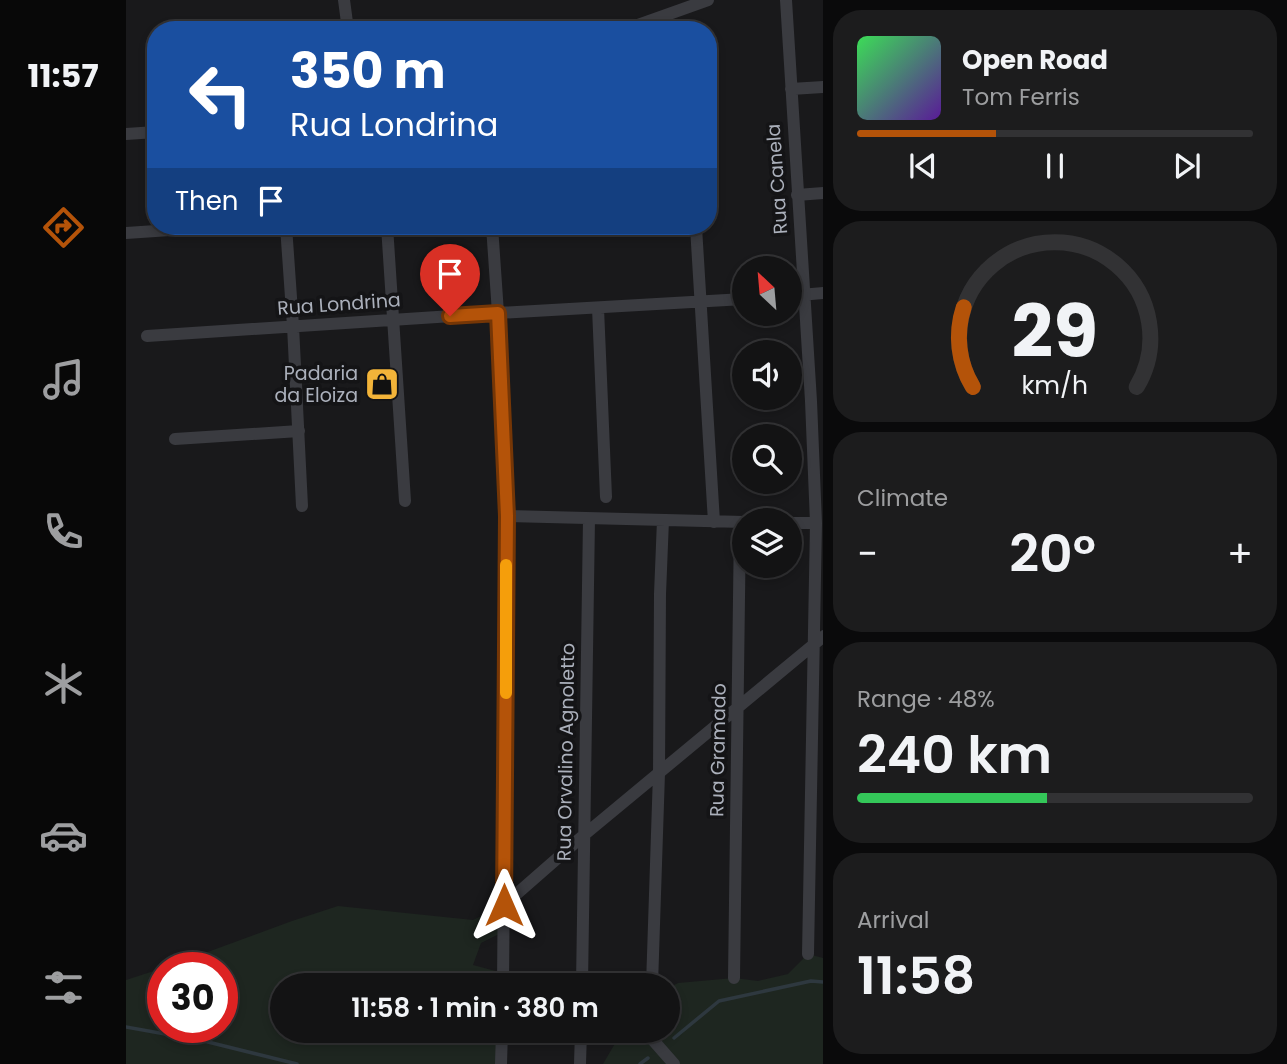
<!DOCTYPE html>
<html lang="en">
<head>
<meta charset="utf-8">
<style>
  :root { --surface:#131314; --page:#1c1c1d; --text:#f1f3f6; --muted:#9d9ea0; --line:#323234; --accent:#b45309 }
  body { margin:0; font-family:Poppins,sans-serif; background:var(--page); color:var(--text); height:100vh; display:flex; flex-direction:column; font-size:26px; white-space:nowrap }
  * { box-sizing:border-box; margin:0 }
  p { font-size:23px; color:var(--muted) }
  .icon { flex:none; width:38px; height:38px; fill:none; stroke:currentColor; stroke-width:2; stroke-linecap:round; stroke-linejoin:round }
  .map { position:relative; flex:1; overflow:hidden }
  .side { display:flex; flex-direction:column; gap:10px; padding:10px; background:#0a0a0b; width:464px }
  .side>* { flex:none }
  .top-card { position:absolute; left:21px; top:21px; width:570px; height:214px; border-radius:28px; box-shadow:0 4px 10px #0003,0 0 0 2px var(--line); background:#1a4fa0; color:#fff; overflow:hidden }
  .needle { width:46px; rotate:334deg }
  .tools { position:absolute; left:606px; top:256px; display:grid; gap:14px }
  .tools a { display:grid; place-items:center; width:70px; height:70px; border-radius:50%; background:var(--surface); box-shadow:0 4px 10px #0003,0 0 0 2px var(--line); font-size:35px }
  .speed { position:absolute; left:21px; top:952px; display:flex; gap:14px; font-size:35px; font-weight:700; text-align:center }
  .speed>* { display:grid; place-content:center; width:91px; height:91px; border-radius:50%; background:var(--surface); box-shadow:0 4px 10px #0003,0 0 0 2px var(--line); line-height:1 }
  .speed .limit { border:10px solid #d22; background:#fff; color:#111 }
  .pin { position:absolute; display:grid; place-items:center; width:60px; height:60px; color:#fff; margin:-72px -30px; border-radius:50% 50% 50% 0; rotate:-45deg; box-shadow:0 0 7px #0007 }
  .pin .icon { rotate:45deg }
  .me { position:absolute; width:77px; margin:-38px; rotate:0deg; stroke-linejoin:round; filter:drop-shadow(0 0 5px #0008) }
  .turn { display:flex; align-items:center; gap:24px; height:147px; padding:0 28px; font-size:32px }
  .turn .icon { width:91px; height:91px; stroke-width:2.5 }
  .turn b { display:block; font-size:49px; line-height:60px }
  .then { display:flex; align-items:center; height:66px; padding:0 28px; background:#0003; gap:14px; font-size:26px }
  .big { font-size:52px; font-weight:600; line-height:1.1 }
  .side .card { flex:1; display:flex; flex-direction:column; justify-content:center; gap:10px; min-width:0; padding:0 24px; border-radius:28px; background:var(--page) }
  .side .dial { align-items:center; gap:0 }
  .dial svg { height:182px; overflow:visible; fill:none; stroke:var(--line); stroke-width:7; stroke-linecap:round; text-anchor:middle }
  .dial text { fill:var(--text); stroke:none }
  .song { display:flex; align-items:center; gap:21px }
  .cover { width:84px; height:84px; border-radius:10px; background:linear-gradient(135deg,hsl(130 70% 55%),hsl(270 70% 35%)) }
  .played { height:7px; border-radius:4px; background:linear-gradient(90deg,var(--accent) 35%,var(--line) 35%) }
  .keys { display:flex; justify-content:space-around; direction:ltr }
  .heat { display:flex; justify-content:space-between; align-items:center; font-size:38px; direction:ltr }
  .charge { height:10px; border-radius:5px; background:linear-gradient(90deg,#34c759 48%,var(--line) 0) }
  .trip { position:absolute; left:144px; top:973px; width:410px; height:70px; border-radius:35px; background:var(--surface); box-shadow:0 4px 10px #0003,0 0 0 2px var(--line); font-weight:600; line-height:70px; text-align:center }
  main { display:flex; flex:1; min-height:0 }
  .tabs { display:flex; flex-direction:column; width:126px; justify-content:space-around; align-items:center; background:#080808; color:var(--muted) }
  .tabs .icon { width:49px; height:49px }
  .tabs .current { color:var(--accent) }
  .tabs b { font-size:32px; color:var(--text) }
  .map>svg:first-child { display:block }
</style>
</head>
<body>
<main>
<nav class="tabs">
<b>11:57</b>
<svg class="icon current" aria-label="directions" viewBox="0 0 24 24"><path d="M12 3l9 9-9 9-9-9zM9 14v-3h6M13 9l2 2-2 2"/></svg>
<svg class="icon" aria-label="music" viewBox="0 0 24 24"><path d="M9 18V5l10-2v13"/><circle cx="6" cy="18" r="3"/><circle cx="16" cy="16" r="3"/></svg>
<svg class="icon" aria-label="phone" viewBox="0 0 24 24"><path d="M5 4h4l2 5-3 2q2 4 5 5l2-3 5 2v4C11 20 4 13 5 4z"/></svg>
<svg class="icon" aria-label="climate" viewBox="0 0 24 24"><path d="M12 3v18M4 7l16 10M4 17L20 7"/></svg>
<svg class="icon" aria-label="car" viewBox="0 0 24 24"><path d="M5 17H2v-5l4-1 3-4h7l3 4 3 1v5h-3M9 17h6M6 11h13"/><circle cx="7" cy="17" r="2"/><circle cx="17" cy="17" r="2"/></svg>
<svg class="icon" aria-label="filters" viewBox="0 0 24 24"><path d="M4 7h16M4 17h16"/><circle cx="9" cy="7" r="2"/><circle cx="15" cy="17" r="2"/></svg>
</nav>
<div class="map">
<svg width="698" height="1064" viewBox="0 0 698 1064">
  <rect width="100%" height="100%" fill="#19191b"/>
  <path fill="#1e2620" d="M378,905L377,932L355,943L347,965L377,973V985H156V1031H376L375,1064H0V980L37,968V1027H96V968H38L166,921L212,906L347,920Z
    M682,954L697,958V1064H477L494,1035L501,1031H541V989L552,983L608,978L632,981L662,974Z"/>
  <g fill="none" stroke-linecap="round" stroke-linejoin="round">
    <path stroke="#2e383f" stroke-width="3.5" d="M0,1027L78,1041L171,1064
      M548,1038L593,1001L685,981L698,982
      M514,1064L522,1058"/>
    <path stroke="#3a3b40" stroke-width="12" d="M218,0L222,30
      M660,0L685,401L690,523L682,954
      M498,30L582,0
      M665,89L698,87
      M0,134L30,132
      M671,195L698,193
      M160,226L167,326L176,506
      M261,226L279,501
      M366,226L372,313L381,516L377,985
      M570,227L588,522
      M0,233L103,226
      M663,296L698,293
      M472,308L480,497
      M21,336L372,313L618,299
      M49,439L173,431
      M381,516L618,522
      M663,523H690
      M378,905L458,835L698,636
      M608,978L614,522
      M456,985L463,519
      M526,985L533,773L534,594L537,520
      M525,1031L526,1039L548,1064
      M375,1064L376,1031
      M454,1064L455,1031"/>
  </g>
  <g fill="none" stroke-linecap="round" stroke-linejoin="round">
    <g stroke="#753606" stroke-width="18">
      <path id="route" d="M324,316L372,313L381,516L378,905"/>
    </g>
    <use href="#route" stroke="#b45309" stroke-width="12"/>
    <path stroke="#f59e0b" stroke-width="12" d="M380,693V565"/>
  </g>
  <defs>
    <g id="shop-square" transform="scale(1.75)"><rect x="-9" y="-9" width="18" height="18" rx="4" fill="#f3b439" stroke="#141416"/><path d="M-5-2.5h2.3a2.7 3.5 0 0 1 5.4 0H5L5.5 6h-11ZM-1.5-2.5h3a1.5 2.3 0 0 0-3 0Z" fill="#111"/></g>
  </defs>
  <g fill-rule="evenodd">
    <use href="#shop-square" x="256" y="384"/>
  </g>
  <g text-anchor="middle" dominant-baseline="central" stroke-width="7" stroke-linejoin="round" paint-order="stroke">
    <g font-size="19" fill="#abb0bb" stroke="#141416">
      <text transform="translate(651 179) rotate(-94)">Rua Canela</text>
      <text transform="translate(213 304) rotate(-4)">Rua Londrina</text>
      <text transform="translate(592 750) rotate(-89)">Rua Gramado</text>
      <text transform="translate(440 752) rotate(-89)">Rua Orvalino Agnoletto</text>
    </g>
    <g font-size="19" fill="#abb0bb" stroke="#141416" text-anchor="end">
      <text x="232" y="373">Padaria<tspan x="232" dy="22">da Eloiza</tspan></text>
    </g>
  </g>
</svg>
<div class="tools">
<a><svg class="needle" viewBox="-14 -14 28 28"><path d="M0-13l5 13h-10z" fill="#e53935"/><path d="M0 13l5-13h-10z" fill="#9d9ea0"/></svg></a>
<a><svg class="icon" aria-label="sound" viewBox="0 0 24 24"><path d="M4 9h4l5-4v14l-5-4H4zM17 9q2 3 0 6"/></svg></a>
<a><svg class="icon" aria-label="search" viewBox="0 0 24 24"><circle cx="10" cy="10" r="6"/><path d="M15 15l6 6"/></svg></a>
<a><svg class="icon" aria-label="layers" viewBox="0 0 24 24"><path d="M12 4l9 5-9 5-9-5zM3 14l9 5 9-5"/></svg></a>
</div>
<div class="speed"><div class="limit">30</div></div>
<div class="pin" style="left:324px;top:316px;background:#d93025"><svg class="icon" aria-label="arrive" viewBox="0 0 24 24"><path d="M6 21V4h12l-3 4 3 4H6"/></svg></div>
<svg class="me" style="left:378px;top:905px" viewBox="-20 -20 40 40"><path d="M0-17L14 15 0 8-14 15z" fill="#b45309" stroke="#fff" stroke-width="4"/></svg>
<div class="trip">11:58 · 1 min · 380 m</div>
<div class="top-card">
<div class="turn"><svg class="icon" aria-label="left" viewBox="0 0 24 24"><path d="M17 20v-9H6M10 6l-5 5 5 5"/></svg><div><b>350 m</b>Rua Londrina</div></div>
<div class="then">Then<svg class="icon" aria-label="arrive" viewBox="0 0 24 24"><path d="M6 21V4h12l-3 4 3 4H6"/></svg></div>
</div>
</div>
<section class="side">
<div class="card">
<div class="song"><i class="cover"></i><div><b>Open Road</b><p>Tom Ferris</p></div></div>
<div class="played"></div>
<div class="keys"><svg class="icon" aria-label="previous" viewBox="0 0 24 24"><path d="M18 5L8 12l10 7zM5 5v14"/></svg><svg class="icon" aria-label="pause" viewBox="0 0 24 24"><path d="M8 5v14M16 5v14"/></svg><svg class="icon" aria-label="next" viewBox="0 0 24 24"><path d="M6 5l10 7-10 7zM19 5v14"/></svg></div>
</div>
<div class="card dial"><svg viewBox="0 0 100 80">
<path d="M14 69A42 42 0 1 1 86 69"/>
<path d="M14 69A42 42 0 0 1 10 34" stroke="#b45309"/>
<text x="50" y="56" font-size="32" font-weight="700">29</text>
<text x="50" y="72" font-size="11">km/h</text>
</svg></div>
<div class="card"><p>Climate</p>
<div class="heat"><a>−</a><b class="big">20°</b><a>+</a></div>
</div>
<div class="card"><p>Range · 48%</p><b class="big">240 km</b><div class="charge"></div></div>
<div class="card"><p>Arrival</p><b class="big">11:58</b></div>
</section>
</main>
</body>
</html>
